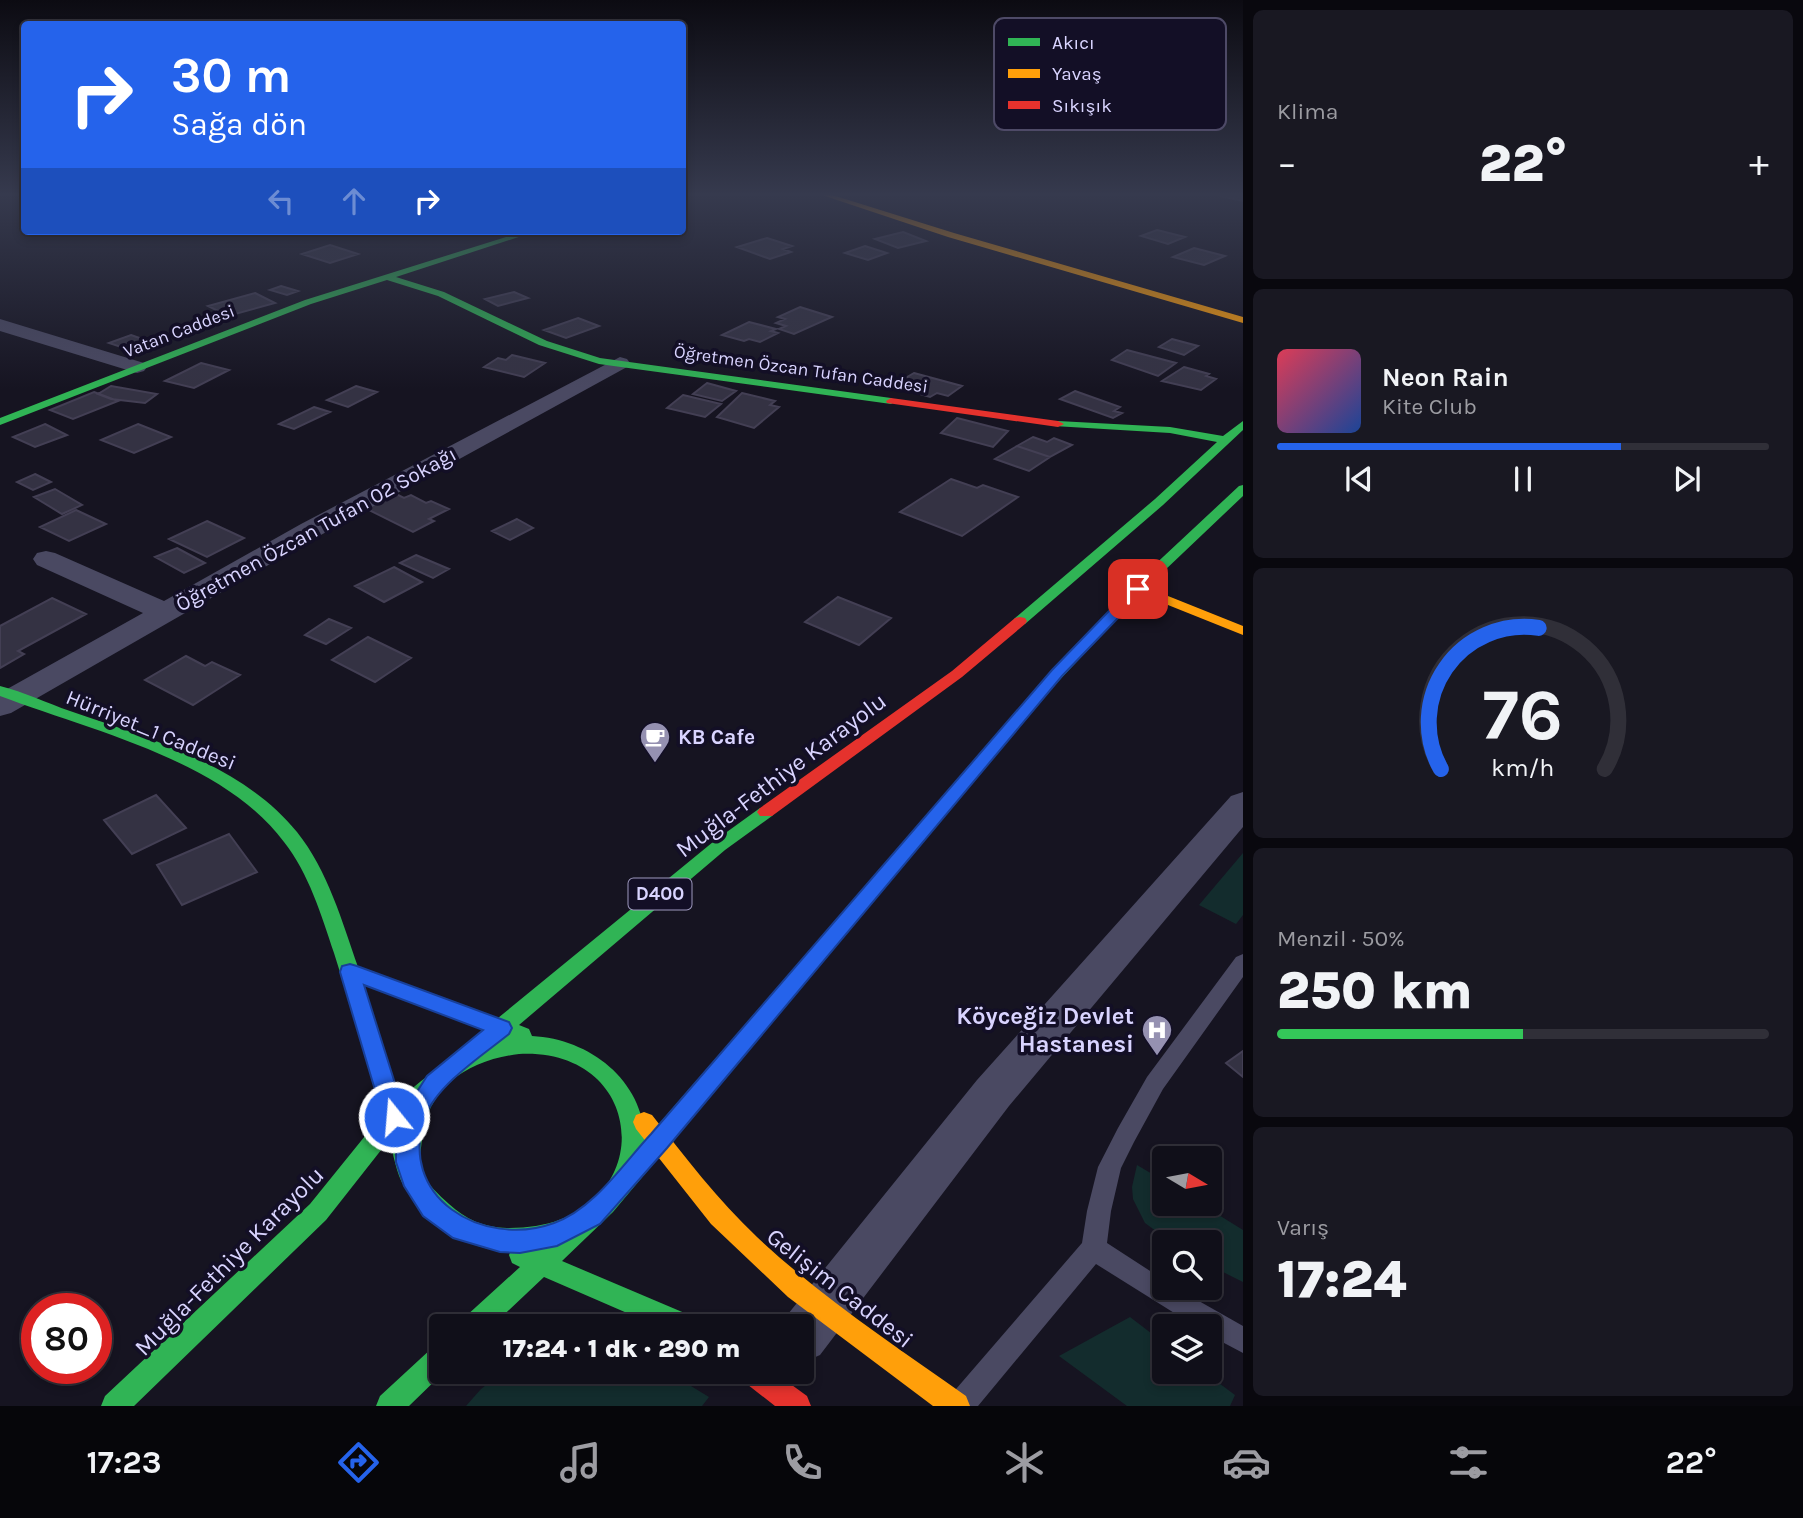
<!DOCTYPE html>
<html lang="tr">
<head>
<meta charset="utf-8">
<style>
  :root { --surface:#100f19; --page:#191822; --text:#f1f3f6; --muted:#9c9ca2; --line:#302f38; --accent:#2563eb }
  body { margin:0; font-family:Karla,sans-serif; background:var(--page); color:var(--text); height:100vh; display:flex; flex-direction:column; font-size:26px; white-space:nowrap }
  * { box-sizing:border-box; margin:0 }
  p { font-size:23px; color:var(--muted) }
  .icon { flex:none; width:38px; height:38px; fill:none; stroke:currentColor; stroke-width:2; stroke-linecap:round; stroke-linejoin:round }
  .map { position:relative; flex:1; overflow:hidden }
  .sheet { display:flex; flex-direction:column; gap:10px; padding:10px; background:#09080e; width:560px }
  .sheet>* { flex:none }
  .hud { position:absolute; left:21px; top:21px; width:665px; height:214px; border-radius:7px; box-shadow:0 4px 10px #0003,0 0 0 2px var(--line); background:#2563eb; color:#fff; overflow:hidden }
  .needle { width:46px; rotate:100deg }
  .tools { position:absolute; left:1152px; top:1146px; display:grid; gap:14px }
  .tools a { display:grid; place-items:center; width:70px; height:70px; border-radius:7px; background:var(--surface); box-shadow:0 4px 10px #0003,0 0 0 2px var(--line); font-size:35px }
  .speed { position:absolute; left:21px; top:1293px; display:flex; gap:14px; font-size:35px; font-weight:700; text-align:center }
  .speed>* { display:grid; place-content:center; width:91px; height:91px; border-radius:50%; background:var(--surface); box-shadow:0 4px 10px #0003,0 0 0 2px var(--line); line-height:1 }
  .speed .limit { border:10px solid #d22; background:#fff; color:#111 }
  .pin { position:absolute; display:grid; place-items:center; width:60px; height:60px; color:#fff; margin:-30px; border-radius:14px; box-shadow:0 4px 10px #0006 }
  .me { position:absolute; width:77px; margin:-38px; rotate:343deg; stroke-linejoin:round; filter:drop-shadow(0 0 5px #0008) }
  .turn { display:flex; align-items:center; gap:24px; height:147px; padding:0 35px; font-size:32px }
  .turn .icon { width:91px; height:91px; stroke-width:2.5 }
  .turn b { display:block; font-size:49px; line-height:60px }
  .lanes { display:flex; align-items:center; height:66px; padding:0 35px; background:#0003; justify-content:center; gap:35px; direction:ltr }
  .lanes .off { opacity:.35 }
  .big { font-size:52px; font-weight:800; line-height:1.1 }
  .sheet .card { flex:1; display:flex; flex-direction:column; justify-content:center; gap:10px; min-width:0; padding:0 24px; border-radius:10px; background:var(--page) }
  .sheet .dial { align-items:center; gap:0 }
  .dial svg { height:182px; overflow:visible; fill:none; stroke:var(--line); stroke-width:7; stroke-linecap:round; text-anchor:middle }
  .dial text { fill:var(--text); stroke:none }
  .song { display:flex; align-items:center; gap:21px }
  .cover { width:84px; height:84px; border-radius:10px; background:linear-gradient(135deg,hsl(350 70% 55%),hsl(220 70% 35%)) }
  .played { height:7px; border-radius:4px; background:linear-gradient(90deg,var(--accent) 70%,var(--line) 70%) }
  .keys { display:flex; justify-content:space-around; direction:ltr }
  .heat { display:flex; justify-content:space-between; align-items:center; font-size:38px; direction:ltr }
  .charge { height:10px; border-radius:5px; background:linear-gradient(90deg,#34c759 50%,var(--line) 0) }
  .trip { position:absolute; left:429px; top:1314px; width:385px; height:70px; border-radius:7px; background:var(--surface); box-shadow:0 4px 10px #0003,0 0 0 2px var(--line); font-weight:800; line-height:70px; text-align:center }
  .menu { display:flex; height:112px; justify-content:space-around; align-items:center; background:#06060a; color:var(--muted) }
  .menu .icon { width:49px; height:49px }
  .menu .current { color:var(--accent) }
  .menu b { font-size:32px; color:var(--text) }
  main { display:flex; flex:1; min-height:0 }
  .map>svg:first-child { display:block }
</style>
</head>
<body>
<main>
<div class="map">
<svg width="1243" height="1406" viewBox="0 0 1243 1406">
  <rect width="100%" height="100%" fill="#161421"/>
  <path fill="#132c2d" d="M1243,853V915L1236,924L1199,905Z
    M1137,1165L1164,1181V1204H1201L1243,1230V1282L1209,1265V1242H1171L1145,1223L1133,1199L1132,1187Z
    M1130,1317L1164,1343V1372H1204L1235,1395L1230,1406H1127L1059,1356Z
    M503,1372H668L709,1397L702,1406H466L481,1389Z"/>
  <path fill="#343243" stroke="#433f54" stroke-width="2" d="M1236,193L1243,194V201L1220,196Z
    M1157,230L1185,237L1168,244L1141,236Z
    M903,232L926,241L898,248L875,239Z
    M767,238L792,246L783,249L791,252L770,259L737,247Z
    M330,245L358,254L330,263L302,254Z
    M865,246L887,253L868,260L845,253Z
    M1194,248L1225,256L1204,265L1173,257Z
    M281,286L298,291L287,295L270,290Z
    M514,292L528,298L498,306L485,299Z
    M255,293L275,303L228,316L208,306Z
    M800,307L832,317L794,334L779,329L786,326L776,323L785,319L778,317Z
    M578,318L599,326L566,338L544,330Z
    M749,322L776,329L771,331L778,333L760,342L749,339L744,341L722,335Z
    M131,335L151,342L130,350L109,343Z
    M1172,339L1198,346L1184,355L1159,347Z
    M1127,350L1176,363L1158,376L1112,360Z
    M512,355L545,363L524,377L484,367L498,358L506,360Z
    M201,363L229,370L194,388L165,381Z
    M1184,367L1209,374L1206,376L1216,379L1201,390L1162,381Z
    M914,373L962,386L948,396L937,393L930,397L899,388L904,385L897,383Z
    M707,383L736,391L722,401L693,394Z
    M111,386L157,394L145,403L111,399L98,394Z
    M356,386L377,392L348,407L327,400Z
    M1075,391L1120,407L1114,411L1122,413L1113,418L1060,399Z
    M94,392L118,401L73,419L50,410Z
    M742,393L775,401L770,405L779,407L754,428L717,417Z
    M683,395L721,404L705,417L667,408Z
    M314,407L330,412L294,429L279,424Z
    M957,418L1008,431L993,447L941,433Z
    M45,424L67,435L35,447L13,437Z
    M138,424L171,437L134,453L101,440Z
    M1033,437L1047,442L1054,438L1072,445L1050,457L1017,446Z
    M1017,446L1050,457L1029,471L995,459Z
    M35,474L51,482L33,490L17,482Z
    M951,479L977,488L983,485L1018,497L962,536L900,512Z
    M55,489L82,505L62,514L34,497Z
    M394,493L404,498L411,495L426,503L431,501L449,509L429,519L434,521L413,532L363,507Z
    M76,510L106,524L69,541L40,527Z
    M517,519L533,528L510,540L492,531Z
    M207,521L244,538L207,557L169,539Z
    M177,548L205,563L184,573L155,557Z
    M416,555L449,569L433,578L400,563Z
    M394,567L422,582L384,602L355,586Z
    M838,597L891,618L859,645L805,622Z
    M52,598L86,614L18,651L24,654L0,668V626Z
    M329,619L351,628L326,644L305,635Z
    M368,637L411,658L375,682L332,660Z
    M186,656L205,666L212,662L240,675L193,705L145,680Z
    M156,795L186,828L132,854L104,820Z
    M229,834L257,872L182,905L157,865Z
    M1243,1051V1077L1226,1063Z"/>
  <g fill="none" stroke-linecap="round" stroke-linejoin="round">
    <path fill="#4a4962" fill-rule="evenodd" d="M1243,954V977L1163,1089L1134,1142L1121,1168L1111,1211L1107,1243L1164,1280V1288H1176L1243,1326V1353L1209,1335V1326H1195L1096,1264L978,1406H946L950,1396L1082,1243L1087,1211L1098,1167L1118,1128L1147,1077L1236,957Z"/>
    <path fill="#4a4962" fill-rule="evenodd" d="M0,319L144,363L147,367L144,371L137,373L0,331Z
      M620,357L627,359L630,363L627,367L319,536L11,713L0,716V693L143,613L37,565L33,559L37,553L46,551L55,553L164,601L301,524Z
      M1243,792V827L1009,1106L820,1355L802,1363V1326H780L784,1319L977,1080L1231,796Z"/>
    <path fill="#30b455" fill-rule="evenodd" d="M525,231H537L396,277L444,292L547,341L600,358L891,398L896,401L891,404L599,364L539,345L438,296L387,280L311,304L0,425V418L305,300Z
      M1058,421L1170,427L1223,436L1243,421V430L1163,505L1025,624H1015L1013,621L1015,618L1155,499L1217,442L1170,433L1054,426V422Z
      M1243,485V496L1143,591L1052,688H1042L1039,685L1042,682L1133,585L1239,486Z
      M0,686C24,692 47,703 70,711C148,738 243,765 297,832C328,871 342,921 358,967L498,1018L713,842L760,808H772L775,812L772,816L725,850L519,1025L529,1029L532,1036C590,1039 643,1080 645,1140L798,964L805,961L812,964L815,969L812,974L613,1212L562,1261L694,1317L698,1326H657L544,1277L492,1326H461L465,1317L520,1267L512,1263L509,1255L511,1251C467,1252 427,1222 404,1186C396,1173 394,1155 389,1140L326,1220L134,1406H101L105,1396L310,1204L382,1115C366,1061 351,1006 334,953C321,914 309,874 284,842C223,760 92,731 0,696ZM364,985L484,1030L399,1099ZM519,1054C656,1047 660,1230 507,1228C485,1228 465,1219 449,1204C439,1195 427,1184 422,1172C418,1162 421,1150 422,1140C427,1086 469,1060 519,1054Z
      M441,1344V1372H444L409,1406H376L380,1396L432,1348Z"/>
    <path fill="#ff9f0a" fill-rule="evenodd" d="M816,193H826L954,233L1243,317V323L948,237Z
      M1138,584L1243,626V635L1133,591L1131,588Z
      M1047,680L1052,682L1055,685L1052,688L812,974L805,977L798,974L795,969L798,964L1042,682Z
      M644,1112L652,1115C685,1157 718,1200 757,1237C821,1297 894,1345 966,1396L970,1406H933L788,1297L711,1224L636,1129L633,1122L636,1115Z"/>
    <path fill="#e5322d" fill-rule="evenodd" d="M891,398L1058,421L1064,424L1058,427L887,403L886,401Z
      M1020,617L1025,618L1027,621L1025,624L962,677L772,816H760L757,812L760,808L952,671L1015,618Z
      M739,1372H774L807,1396L811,1406H775L743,1381Z"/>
  </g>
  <linearGradient id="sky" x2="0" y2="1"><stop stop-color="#0c0b12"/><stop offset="0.5" stop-color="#363a4e"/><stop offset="1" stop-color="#363a4e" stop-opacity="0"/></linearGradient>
  <rect width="1243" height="389" fill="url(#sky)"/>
  <path fill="#2563eb" stroke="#184099" stroke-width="2" fill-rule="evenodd" d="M1138,584L1143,586V592L1062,676L667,1148L600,1224L557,1246L520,1253L500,1252L453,1238L423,1216L404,1186L396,1162V1145L401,1124L394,1127L386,1124L383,1117L340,972L342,966L350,964L357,966L509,1022L512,1028L509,1034C483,1055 438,1084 426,1115C395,1197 483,1249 554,1223C594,1209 623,1164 651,1134L1052,670L1133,586ZM364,985L483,1030L427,1076L404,1112Z"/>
  <defs>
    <g id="cafe-pin" transform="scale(1.575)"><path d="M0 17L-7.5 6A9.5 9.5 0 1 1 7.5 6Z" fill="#9591b1" stroke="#130f26"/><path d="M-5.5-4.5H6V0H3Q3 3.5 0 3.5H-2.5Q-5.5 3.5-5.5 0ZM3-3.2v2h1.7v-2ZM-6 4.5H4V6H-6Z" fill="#fff"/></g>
    <g id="hospital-pin" transform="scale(1.575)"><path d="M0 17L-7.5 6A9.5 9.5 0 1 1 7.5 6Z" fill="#9591b1" stroke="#130f26"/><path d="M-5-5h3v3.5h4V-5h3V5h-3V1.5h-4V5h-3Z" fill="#fff"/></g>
  </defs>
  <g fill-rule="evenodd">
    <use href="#cafe-pin" x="655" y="737"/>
    <use href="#hospital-pin" x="1157" y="1030"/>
  </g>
  <g text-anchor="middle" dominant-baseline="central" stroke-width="7" stroke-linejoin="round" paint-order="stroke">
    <g font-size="18" fill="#d9d4ff" stroke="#130f26">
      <text transform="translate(179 331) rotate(-21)">Vatan Caddesi</text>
      <text transform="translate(801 369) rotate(8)">Öğretmen Özcan Tufan Caddesi</text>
    </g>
    <rect fill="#130f26" stroke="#9e99be" stroke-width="2" x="628.5" y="878.5" width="63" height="31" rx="5"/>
    <g font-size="19" font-weight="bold" fill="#d9d4ff">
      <text x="660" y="894">D400</text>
    </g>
    <g font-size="21" fill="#d9d4ff" stroke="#130f26">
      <text transform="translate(316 529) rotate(-29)">Öğretmen Özcan Tufan 02 Sokağı</text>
      <text transform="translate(151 730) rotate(22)">Hürriyet_1 Caddesi</text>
    </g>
    <g font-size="21" font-weight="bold" fill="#d9d4ff" stroke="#130f26" text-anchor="start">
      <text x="678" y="737">KB Cafe</text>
    </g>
    <g font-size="24" fill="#d9d4ff" stroke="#130f26">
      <text transform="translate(781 775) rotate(-37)">Muğla-Fethiye Karayolu</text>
      <text transform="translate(229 1261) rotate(-45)">Muğla-Fethiye Karayolu</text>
      <text transform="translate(840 1288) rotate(38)">Gelişim Caddesi</text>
    </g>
    <g font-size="24" font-weight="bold" fill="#d9d4ff" stroke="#130f26" text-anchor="end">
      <text x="1134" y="1016">Köyceğiz Devlet<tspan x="1134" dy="28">Hastanesi</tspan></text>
    </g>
  </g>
  <rect x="994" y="18" width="232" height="112" rx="10" fill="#130f26" stroke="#4e4a67" stroke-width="2"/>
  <rect x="1008" y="38" width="32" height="8" fill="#30b455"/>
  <rect x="1008" y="69" width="32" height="9" fill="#ff9f0a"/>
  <rect x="1008" y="101" width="32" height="8" fill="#e5322d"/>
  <g font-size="19" fill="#d9d4ff">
    <text x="1052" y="49">Akıcı</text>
    <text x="1052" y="80">Yavaş</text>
    <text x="1052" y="112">Sıkışık</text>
  </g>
</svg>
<div class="tools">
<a><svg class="needle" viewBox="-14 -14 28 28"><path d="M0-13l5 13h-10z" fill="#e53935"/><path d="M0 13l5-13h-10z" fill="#9c9ca2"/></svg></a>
<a><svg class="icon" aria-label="search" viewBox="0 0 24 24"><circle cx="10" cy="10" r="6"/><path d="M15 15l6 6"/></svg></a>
<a><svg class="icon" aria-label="layers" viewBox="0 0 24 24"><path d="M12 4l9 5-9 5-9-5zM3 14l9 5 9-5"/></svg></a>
</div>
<div class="speed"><div class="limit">80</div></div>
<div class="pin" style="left:1138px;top:589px;background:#d93025"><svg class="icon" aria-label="arrive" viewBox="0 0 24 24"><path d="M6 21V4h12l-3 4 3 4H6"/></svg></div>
<svg class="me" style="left:394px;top:1117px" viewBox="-20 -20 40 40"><circle r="17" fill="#2563eb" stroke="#fff" stroke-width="3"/><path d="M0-11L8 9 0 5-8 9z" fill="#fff"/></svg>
<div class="trip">17:24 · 1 dk · 290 m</div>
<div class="hud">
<div class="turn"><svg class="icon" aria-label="right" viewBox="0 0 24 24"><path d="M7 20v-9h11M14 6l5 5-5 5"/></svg><div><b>30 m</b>Sağa dön</div></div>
<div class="lanes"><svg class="icon off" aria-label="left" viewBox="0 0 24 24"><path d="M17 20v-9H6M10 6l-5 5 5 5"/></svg><svg class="icon off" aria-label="ahead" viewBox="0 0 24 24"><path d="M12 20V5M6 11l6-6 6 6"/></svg><svg class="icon" aria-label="right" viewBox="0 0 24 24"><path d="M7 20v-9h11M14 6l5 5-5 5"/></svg></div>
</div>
</div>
<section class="sheet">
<div class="card"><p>Klima</p>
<div class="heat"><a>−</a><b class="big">22°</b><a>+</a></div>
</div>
<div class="card">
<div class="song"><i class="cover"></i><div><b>Neon Rain</b><p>Kite Club</p></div></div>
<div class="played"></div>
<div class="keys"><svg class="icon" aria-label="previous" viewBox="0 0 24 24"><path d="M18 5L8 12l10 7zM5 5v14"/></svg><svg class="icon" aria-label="pause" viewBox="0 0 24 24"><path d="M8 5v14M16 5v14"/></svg><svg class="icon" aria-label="next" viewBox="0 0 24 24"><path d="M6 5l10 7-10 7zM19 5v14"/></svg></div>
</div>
<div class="card dial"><svg viewBox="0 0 100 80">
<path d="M14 69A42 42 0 1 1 86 69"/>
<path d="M14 69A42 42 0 0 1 57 7" stroke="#2563eb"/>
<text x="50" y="56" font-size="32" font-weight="700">76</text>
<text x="50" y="72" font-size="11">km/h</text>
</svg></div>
<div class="card"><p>Menzil · 50%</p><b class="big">250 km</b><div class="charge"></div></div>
<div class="card"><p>Varış</p><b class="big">17:24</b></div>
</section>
</main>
<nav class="menu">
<b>17:23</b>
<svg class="icon current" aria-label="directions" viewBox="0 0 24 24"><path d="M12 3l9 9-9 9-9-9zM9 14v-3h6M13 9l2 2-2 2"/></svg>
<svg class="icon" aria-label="music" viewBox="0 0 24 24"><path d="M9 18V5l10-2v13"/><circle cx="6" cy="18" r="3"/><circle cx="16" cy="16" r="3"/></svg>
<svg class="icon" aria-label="phone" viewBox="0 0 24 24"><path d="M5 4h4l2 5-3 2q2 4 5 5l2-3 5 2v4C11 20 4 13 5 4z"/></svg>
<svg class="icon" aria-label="climate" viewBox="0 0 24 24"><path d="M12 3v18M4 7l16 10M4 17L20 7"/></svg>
<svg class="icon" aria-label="car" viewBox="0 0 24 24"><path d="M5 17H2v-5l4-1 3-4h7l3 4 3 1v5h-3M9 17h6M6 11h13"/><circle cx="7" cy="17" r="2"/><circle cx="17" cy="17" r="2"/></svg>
<svg class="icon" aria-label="filters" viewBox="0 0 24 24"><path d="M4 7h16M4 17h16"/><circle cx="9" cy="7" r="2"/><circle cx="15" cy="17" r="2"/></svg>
<b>22°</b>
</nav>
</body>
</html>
